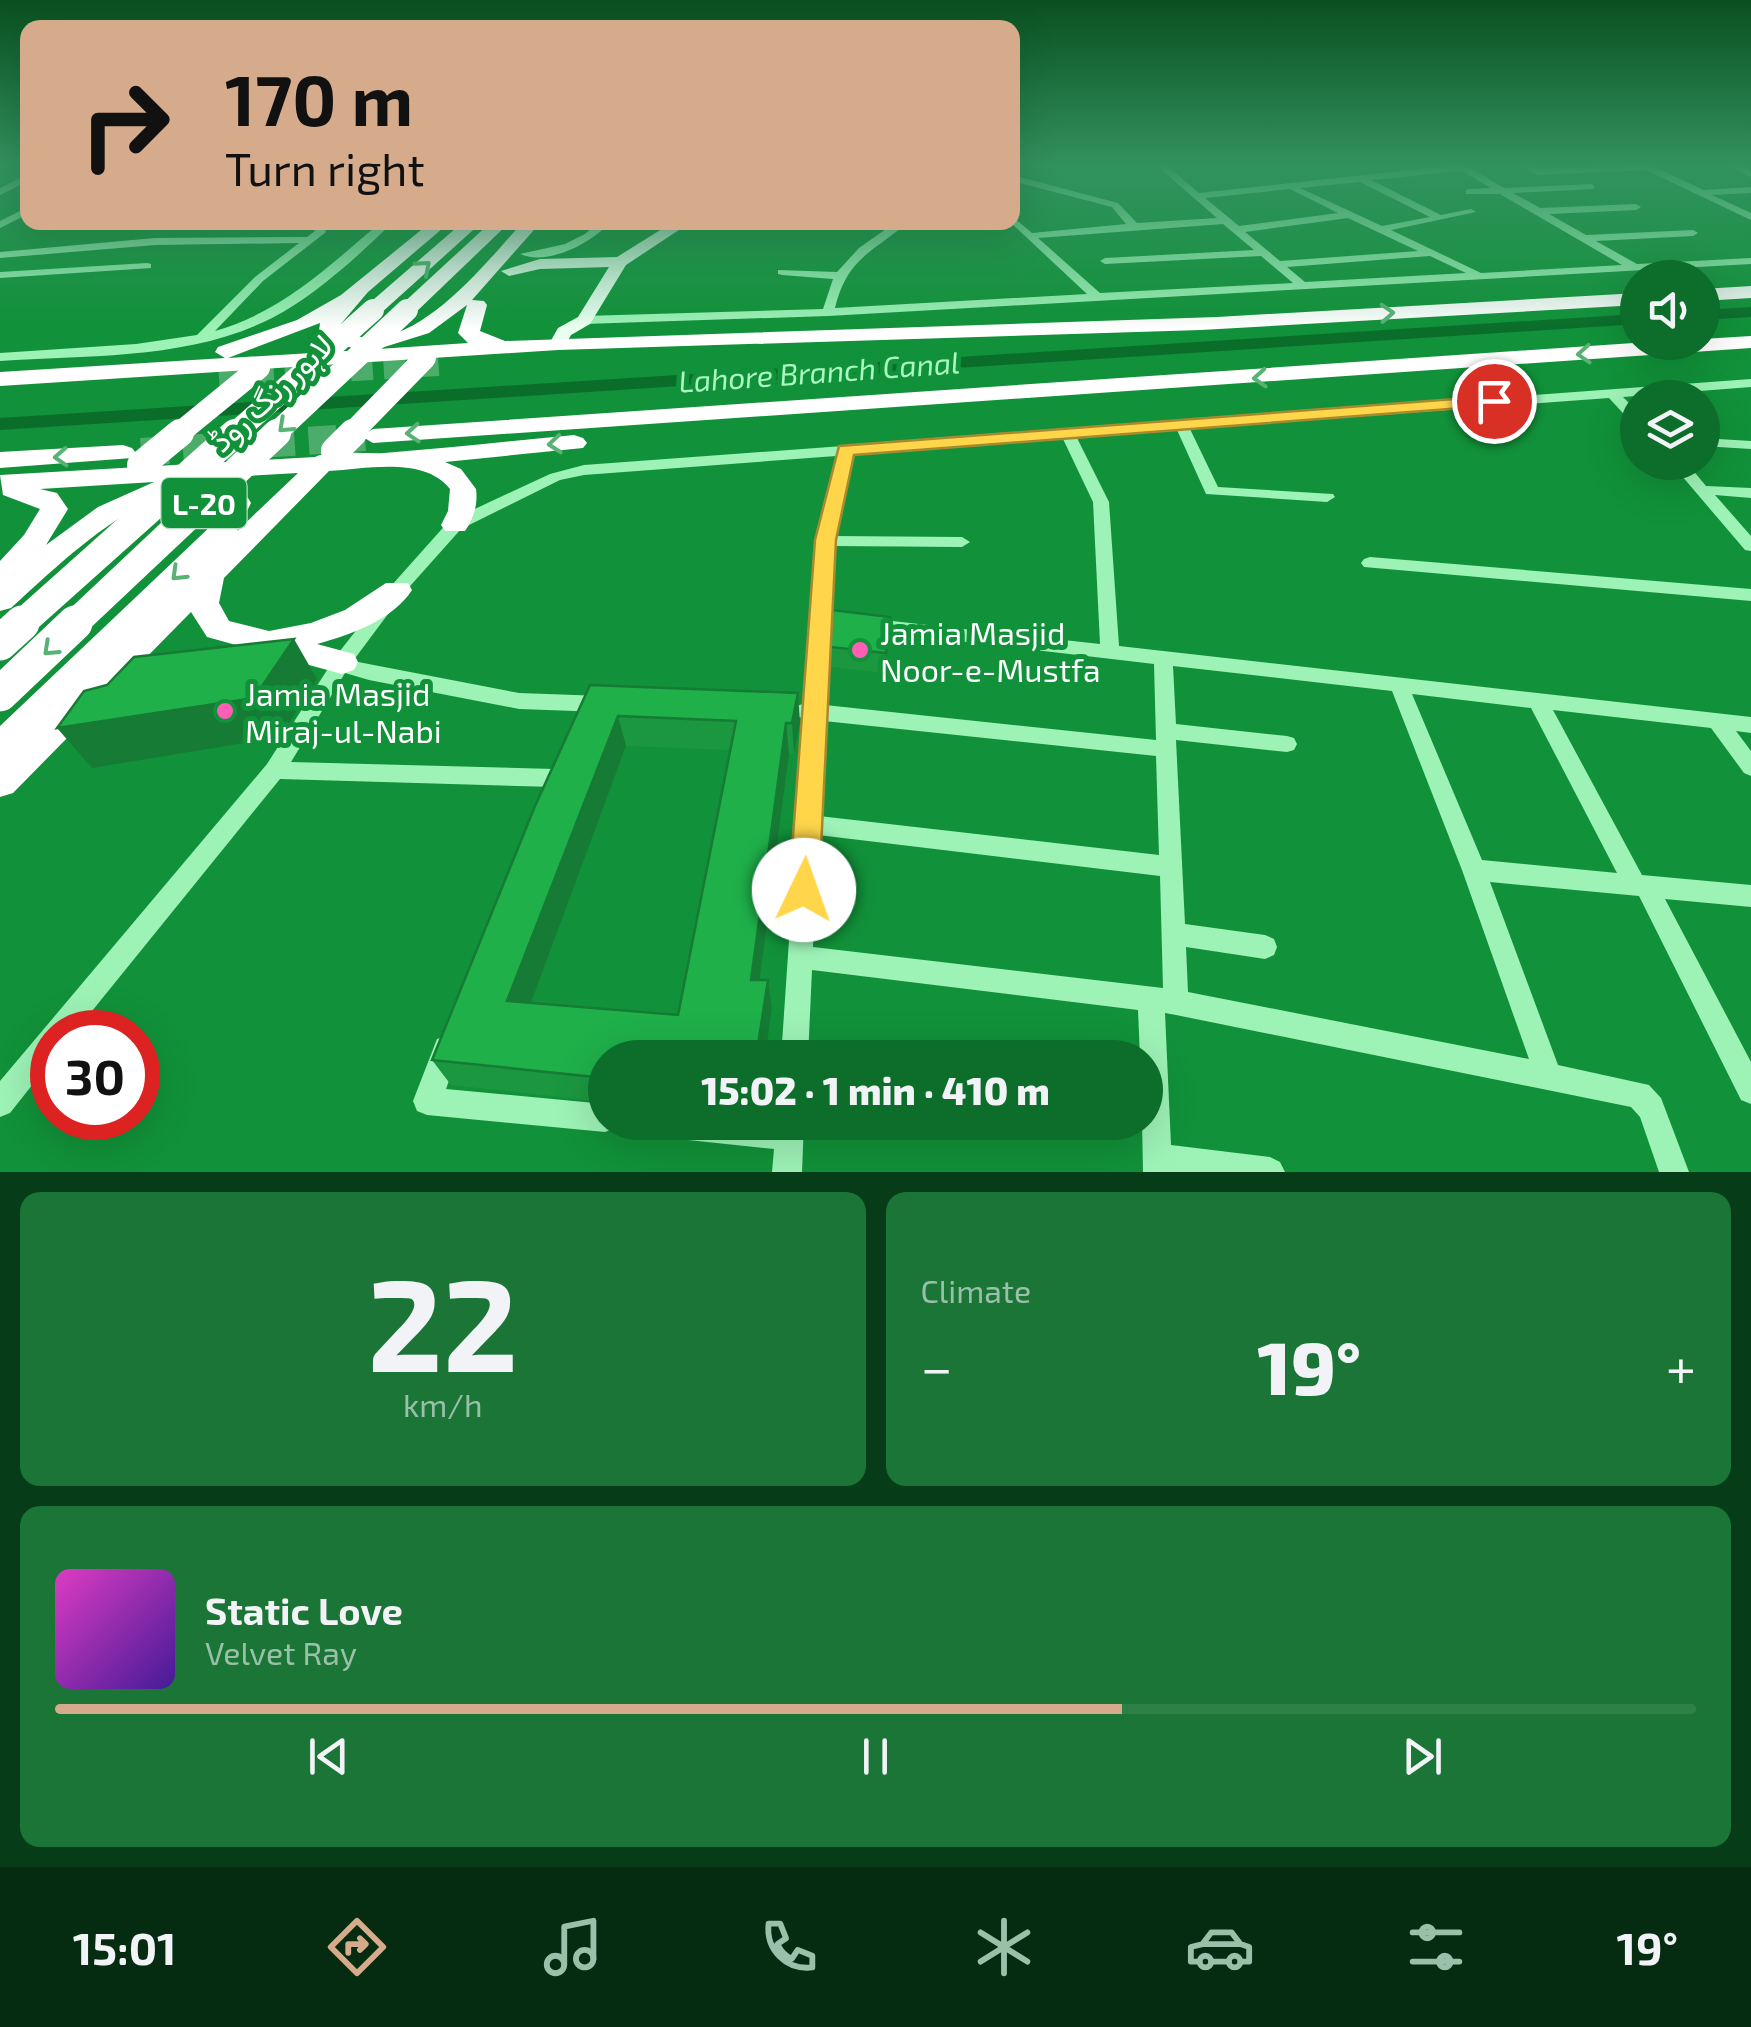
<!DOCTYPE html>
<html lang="en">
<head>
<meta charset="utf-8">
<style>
  :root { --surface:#0d6d2b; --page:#1b7537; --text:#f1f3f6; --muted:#9ac0a9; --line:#2d8047; --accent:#d6ab8b }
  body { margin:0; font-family:"Exo 2",Vazirmatn,sans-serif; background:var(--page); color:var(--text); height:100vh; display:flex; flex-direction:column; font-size:38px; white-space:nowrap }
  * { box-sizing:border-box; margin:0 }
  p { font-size:32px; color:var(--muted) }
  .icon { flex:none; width:55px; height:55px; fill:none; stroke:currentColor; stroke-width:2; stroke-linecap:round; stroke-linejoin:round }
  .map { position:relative; height:1172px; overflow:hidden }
  .details { display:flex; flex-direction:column; gap:20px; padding:20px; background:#073c18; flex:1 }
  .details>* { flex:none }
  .hud { position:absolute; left:20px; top:20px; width:1000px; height:210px; border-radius:20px; box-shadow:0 10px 40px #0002; background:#d6ab8b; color:#111; overflow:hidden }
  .tools { position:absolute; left:1620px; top:260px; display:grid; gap:20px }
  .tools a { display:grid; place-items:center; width:100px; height:100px; border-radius:50%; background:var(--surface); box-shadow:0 10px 40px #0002; font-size:50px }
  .speed { position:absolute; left:30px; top:1010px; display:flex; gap:20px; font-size:50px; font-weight:700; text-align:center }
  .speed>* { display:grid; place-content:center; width:130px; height:130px; border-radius:50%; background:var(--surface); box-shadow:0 10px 40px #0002; line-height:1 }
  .speed .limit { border:15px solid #d22; background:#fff; color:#111 }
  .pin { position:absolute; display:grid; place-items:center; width:85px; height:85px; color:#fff; margin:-42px; border:5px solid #fff; border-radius:50%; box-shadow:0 2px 10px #0007 }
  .me { position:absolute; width:110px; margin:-55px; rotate:3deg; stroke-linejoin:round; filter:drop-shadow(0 0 8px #0008) }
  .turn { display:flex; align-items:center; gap:35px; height:210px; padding:0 40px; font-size:45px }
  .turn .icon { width:130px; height:130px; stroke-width:2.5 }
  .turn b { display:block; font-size:70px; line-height:85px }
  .big { font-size:75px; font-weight:800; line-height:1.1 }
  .details .widget { flex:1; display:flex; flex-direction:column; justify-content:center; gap:15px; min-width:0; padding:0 35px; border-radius:20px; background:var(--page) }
  .details .dial { align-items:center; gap:0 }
  .dial b { font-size:130px; line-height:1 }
  .song { display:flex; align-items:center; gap:30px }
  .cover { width:120px; height:120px; border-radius:15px; background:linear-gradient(135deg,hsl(310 70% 55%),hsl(260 70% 35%)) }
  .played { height:10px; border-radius:5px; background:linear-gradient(90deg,var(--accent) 65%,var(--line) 65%) }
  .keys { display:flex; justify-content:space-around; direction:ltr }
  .heat { display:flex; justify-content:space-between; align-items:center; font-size:55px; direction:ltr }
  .details .tiles { flex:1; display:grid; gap:20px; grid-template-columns:1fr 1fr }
  .widget:last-child { grid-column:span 2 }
  .trip { position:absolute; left:588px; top:1040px; width:575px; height:100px; border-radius:50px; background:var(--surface); box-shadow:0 10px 40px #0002; font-weight:800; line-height:100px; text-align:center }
  .tabs { display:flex; height:160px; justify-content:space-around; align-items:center; background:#052c11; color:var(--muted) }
  .tabs .icon { width:70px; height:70px }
  .tabs .selected { color:var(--accent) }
  .tabs b { font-size:45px; color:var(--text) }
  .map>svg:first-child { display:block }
</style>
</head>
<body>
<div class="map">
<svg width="1751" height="1172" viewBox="0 0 1751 1172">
  <rect width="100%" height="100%" fill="#119139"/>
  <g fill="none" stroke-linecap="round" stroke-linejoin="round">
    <path fill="#0a6d2a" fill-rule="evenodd" d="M1751,307V317L1702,320V310Z
      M1638,314V324L0,430V418Z"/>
    <path stroke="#4cac6a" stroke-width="22" stroke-dasharray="22 11" stroke-linecap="butt" d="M219,378L440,365"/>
    <path stroke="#4cac6a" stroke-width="28" stroke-dasharray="28 14" stroke-linecap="butt" d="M141,452L365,437"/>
    <path fill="#9df2b6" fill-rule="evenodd" d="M1156,165H1166L1199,193L1454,165L1467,166L1504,188L1591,184L1594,185V189L1513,193L1540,208L1636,204L1641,207L1636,210L1549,214L1586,235L1693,230L1698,233L1693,236L1596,241L1637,264L1751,258V264L828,316L584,324L578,320L584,316L823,309L833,279L782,275L778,274V270L837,272L859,248L896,222L906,224C871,253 847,259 835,308L1087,294L1010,222H1012V216L1032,233L1126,224L1112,207L1012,181V175L1118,203L1137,223L1217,218ZM1462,171L1491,188L1469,189L1466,190V194H1500L1622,265L1481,273L1391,230L1476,212L1471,209L1441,215L1371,180ZM1360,182L1430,217L1382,226L1300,188ZM1290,189L1338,213L1239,226L1205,198ZM1348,218L1418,251L1280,261L1245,232ZM1223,224L1254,250L1105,258L1100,261L1105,264L1261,256L1293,283L1100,293L1038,238ZM1430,256L1466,273L1305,282L1287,267Z
      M1518,165H1530L1539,169L1651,165L1703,190L1751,187V193L1712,195L1751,213V220L1646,170L1538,175Z
      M1728,165H1740L1751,171V177Z
      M22,177H28V181L0,195V188Z
      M28,207V214L0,228V221Z
      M318,222H330L324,227L326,232L263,281L215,331C282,312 329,266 381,222H393C357,257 316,295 272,318C190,360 89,355 0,361V353L136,344L197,335L255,277L299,243L155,245L0,258V252L155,238L307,237L315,231L312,228Z
      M599,222H610C591,244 547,266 520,254L565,244L585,234Z
      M147,263L151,264V268L0,278V272Z
      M1751,379V387L1623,397L1638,412V425L1633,424L1609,398L1190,429L1218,487L1333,494L1335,497L1327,502L1206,494L1177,430L1077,438L1109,502L1119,646L1751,717V733L1736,731L1751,751V776L1744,773L1711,728L1553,710L1642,875L1751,885V907L1665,899L1751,1062V1104L1741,1100L1639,896L1490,882L1558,1065L1649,1085L1661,1098L1689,1172H1659L1640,1117L1631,1107L1176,1015L1165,1013L1171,1145L1270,1157L1280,1162L1285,1172H1143L1142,1122H1145V1058H1140L1138,1010L812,970L808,1058H781L804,719L797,716L794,711L797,706L805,703L817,541L836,456L584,475L560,480L461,529L403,594L353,661L519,693L603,696L610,699L613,704L610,709L603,712L519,709L369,680L345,673L291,762L555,769L563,772L566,778L563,784L555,787L280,779L75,1032H52V1060L10,1113L0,1117V1081L267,764L329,667L324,662L327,657L336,656L391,586L449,521L550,474L584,465ZM1063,439L1093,502L1100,644L829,614L833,546L962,547L970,542L962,537L834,536L851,454ZM829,626L1154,664L1156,740L825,705ZM1173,666L1392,691L1462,870L1529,1059L1188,992L1186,947L1265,959L1274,955L1277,947L1274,939L1265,935L1185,924L1176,740L1287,752L1294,750L1297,744L1294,738L1287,736L1176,724ZM1412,694L1531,708L1617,873L1482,860ZM824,721L1156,756L1159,855L819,816ZM818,835L1160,876L1163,988L813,947Z
      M1702,438L1751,441V449L1702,446Z
      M1670,462H1686L1706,486L1751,488V498L1715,495L1751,536V551L1745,550Z
      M1370,557L1751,589V601L1364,567L1361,563L1364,559Z
      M447,1036L457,1039L460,1049L446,1089L605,1104V1122H617L615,1128L605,1132L427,1115L417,1111L413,1101L437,1039Z
      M636,1122H804L802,1172H772L774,1149L650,1136L640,1132Z"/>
    <path fill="#e8fff0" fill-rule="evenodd" d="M673,222H691L626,265L590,324L571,335L564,348H552L549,344L558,328L578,317L609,267L540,269L509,276L501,271L540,259L617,257Z"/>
    <path fill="#fff" fill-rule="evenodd" d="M431,222H450L368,292L340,325L342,330C406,367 486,262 523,222H541L472,300L484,301L487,305L480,331L505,341L1217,317L1638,293V305L1201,330L558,350L0,386V372L225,358L215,352L218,347L297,320L341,295ZM467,305L458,333L468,343L378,349L429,333ZM320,323L319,331L332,343L362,350L228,358Z
      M463,222H482L380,314H366V306Z
      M491,222H510L414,314H400V306Z
      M1751,286V298L1702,301V289Z
      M1751,336V348L373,443L361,436L373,429L1648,342H1702V339Z
      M574,435L583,438L587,443L583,448L445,462L461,469L476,489C478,504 474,518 465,531H445L441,525L448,511L450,489C424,456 366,469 329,471L224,578L219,603L229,621L269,631L311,623L345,610L386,583H408L412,590C393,620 350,635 317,644L354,654L358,662L354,670L342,674L207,637L191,612L13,793L0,797V726L214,523L223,503C172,450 48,575 11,608L0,611V561L24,535L40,509L3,495L0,475L315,457C329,450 366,454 384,453C448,448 511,441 574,435ZM298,473L237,531L251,503L242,488L214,478ZM154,482L98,507L46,545L68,509L57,493L40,489Z
      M123,445L132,448L136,453L132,458L0,468V452Z"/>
    <path stroke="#fff" stroke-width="22" d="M177,435L259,368
      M233,435L373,310
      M274,435L407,310
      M350,435L425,358"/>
    <path stroke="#fff" stroke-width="28" d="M335,451L353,433
      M141,465L180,433
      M19,626L235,433
      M72,626L277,433"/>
    <path stroke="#fff" stroke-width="35" d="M0,643L22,623
      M0,694L75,623"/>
  </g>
  <path fill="#1b9740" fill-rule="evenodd" d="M890,617L889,637L885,673L831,667L830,647Z
    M590,685L800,723L794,753H789L759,980L772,1008L765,1058H605V1102L451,1085L432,1060ZM626,746L730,750L678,1015L531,1003Z"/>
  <path fill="#167b34" d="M890,617L889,637L885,673L886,653Z
    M294,639L317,679L280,737L92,768L57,728Z
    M798,693L800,723L794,753L792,723Z
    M618,716L626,746L522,1027L507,1001Z
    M786,723L789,753L756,1007L751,980Z
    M768,980L772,1008L765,1058H756Z"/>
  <path fill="#1fb04a" stroke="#167b34" stroke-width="2.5" fill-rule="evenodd" d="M832,610L890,617L886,653L830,647Z
    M294,639L254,698L57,728L84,691L107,685L134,657Z
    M590,685L798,693L792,723H786L751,980H768L756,1058H605V1078L432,1060L535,806ZM618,716L736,721L678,1015L507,1001Z"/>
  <defs><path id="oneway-chevron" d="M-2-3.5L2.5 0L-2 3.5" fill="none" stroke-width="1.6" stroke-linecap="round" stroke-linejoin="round" transform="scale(2.5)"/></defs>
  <g stroke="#58b274">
    <use href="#oneway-chevron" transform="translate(424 267) rotate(-41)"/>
    <use href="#oneway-chevron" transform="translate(1387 313) rotate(-3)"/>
    <use href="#oneway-chevron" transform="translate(1584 354) rotate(176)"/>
    <use href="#oneway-chevron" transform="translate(1260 378) rotate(176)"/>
    <use href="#oneway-chevron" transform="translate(285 426) rotate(137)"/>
    <use href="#oneway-chevron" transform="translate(413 433) rotate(176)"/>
    <use href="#oneway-chevron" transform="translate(555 444) rotate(175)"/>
    <use href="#oneway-chevron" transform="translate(61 457) rotate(177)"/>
    <use href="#oneway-chevron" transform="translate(178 574) rotate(136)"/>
    <use href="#oneway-chevron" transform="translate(50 649) rotate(137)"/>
  </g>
  <linearGradient id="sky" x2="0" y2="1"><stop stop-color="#09501f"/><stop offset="0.5" stop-color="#32925f"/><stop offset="1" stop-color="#32925f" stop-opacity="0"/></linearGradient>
  <rect width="1751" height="329" fill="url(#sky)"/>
  <path fill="#ffd54a" stroke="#a68a30" stroke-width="2.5" d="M1494,396L1503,401L1501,405L854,455L836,540L819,890L815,900L804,904L793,900L789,890L815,540L839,446Z"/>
  <g fill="#ff5eb6" stroke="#119139" stroke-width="4">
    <circle cx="860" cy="650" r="10"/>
    <circle cx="225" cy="711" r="10"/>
  </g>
  <g text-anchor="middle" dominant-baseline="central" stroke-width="10" stroke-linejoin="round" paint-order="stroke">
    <g font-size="30" font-style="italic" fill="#a9f9c0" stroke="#119139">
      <text transform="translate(819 371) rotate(-4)">Lahore Branch Canal</text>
    </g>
    <rect fill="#119139" stroke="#b8dec4" stroke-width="2.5" x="161.5" y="478" width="85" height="50" rx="8"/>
    <g font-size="30" font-weight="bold" fill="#fff">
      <text x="204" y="503">L-20</text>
    </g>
    <g font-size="32" fill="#fff" stroke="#119139">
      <text transform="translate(270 392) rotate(-43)">لاہور رنگ روڈ</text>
    </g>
    <g font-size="32" fill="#fff" stroke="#119139" text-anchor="start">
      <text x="880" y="632">Jamia Masjid<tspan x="880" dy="37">Noor-e-Mustfa</tspan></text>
      <text x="245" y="693">Jamia Masjid<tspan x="245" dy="37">Miraj-ul-Nabi</tspan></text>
    </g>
  </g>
</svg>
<div class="tools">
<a><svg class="icon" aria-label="sound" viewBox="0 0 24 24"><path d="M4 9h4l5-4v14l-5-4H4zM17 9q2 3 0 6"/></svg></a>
<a><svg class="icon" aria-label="layers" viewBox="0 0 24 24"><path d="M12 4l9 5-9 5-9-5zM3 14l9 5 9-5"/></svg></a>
</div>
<div class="speed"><div class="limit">30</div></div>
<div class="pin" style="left:1494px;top:401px;background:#d93025"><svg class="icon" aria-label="arrive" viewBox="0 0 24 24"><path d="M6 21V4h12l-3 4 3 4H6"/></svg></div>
<svg class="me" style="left:804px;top:890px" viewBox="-20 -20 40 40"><circle r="19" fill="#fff"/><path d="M0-13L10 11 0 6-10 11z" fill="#ffd54a"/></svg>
<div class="trip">15:02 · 1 min · 410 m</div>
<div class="hud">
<div class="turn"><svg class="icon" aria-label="right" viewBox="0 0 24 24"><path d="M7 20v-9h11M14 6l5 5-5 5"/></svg><div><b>170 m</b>Turn right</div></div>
</div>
</div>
<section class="details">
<div class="tiles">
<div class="widget dial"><b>22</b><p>km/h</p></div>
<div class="widget"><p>Climate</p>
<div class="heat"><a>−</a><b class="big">19°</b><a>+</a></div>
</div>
<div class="widget">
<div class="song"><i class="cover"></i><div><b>Static Love</b><p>Velvet Ray</p></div></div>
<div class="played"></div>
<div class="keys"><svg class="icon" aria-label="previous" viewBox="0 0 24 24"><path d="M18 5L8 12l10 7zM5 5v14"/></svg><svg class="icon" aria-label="pause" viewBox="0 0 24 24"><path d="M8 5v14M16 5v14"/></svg><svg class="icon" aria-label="next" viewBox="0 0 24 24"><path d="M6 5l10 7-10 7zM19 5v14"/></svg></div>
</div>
</div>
</section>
<nav class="tabs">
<b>15:01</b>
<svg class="icon selected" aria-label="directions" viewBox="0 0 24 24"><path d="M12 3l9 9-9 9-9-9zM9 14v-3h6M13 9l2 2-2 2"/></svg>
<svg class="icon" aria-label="music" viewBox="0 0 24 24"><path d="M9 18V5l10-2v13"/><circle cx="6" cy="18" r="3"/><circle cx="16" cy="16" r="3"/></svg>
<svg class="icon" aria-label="phone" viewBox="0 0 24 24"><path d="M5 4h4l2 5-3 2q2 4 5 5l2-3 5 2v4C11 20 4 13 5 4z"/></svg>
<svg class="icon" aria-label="climate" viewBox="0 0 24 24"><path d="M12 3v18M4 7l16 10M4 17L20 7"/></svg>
<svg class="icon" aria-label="car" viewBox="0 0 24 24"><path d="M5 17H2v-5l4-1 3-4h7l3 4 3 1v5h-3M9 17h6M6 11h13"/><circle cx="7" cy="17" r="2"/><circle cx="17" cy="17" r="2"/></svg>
<svg class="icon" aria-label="filters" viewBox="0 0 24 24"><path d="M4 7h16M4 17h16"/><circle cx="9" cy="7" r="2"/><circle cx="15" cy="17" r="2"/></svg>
<b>19°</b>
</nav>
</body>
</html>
